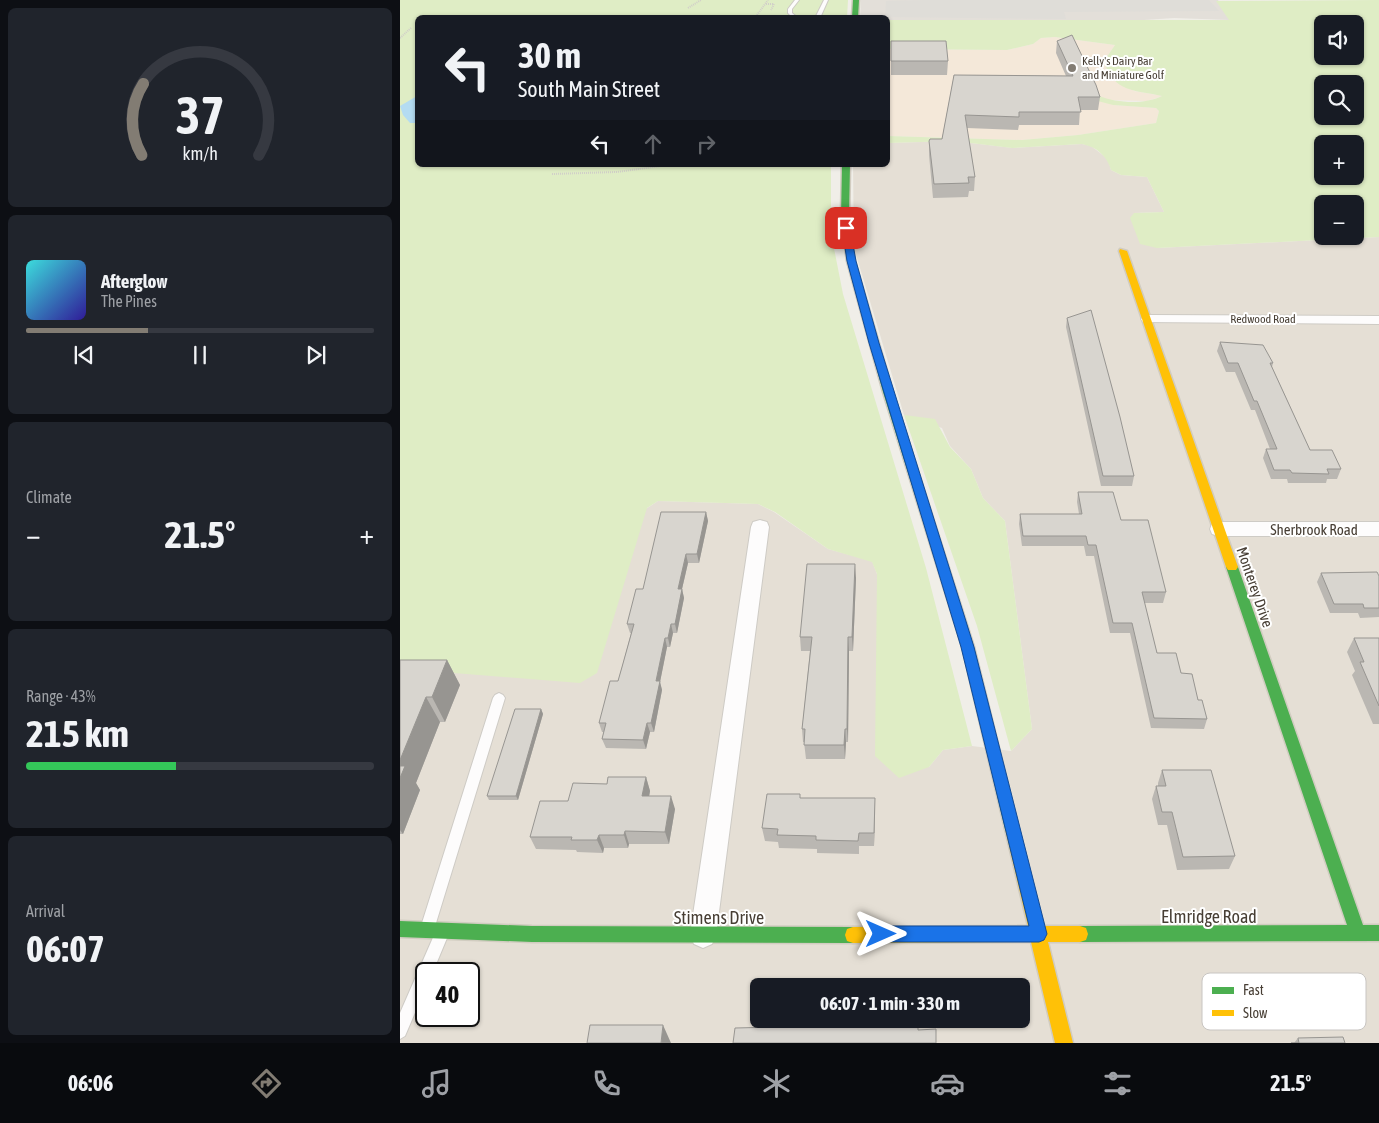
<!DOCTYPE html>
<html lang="en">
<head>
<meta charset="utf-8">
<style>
  :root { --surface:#171b24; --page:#20242c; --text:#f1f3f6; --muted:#9ea1a6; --line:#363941; --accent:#827c73 }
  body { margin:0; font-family:"Asap Condensed",sans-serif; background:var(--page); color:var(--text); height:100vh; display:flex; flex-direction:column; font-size:19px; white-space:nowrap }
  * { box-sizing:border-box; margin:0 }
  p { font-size:16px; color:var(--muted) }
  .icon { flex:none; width:28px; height:28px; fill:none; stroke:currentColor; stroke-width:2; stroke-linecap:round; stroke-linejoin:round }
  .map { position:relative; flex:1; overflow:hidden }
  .panel { display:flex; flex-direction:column; gap:8px; padding:8px; background:#0d0f14; width:400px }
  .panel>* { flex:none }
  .guide { position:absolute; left:15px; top:15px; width:475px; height:152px; border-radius:8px; box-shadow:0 1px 4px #0004; background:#171b24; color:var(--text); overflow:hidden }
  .buttons { position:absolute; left:914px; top:15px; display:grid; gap:10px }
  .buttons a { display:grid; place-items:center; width:50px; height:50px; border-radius:8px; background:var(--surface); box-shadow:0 1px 4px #0004; font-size:25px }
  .speed { position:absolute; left:15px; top:962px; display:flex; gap:10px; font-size:25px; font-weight:700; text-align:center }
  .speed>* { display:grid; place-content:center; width:65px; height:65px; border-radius:50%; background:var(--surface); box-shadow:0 1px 4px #0004; line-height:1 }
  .speed .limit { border:2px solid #111; border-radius:8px; background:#fff; color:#111 }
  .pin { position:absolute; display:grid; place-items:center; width:42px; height:42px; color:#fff; margin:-21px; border-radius:10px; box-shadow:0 2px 8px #0006 }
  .me { position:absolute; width:55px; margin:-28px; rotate:90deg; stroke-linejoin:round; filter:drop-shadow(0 0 4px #0008) }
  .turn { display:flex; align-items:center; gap:18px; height:105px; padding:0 20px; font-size:22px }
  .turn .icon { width:65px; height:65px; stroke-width:2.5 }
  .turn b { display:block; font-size:35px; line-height:42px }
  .lanes { display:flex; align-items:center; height:48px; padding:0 20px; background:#0003; justify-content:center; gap:25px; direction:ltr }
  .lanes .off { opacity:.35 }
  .big { font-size:38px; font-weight:700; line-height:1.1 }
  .panel .card { flex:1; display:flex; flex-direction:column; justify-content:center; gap:8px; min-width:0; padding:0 18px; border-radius:8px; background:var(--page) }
  .panel .dial { align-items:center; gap:0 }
  .dial svg { height:130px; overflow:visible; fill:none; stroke:var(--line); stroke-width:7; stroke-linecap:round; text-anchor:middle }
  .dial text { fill:var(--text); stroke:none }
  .song { display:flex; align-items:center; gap:15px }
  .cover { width:60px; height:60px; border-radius:8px; background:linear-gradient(135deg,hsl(180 70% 55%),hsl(250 70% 35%)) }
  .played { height:5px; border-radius:2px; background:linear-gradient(90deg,var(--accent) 35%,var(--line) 35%) }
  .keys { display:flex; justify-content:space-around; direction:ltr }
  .heat { display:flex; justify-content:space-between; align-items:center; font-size:28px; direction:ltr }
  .charge { height:8px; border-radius:4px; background:linear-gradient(90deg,#34c759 43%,var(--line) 0) }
  .trip { position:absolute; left:350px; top:978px; width:280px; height:50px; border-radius:8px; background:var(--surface); box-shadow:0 1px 4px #0004; font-weight:700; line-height:50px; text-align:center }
  .dock { display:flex; height:80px; justify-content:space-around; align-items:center; background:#090b0e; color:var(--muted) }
  .dock .icon { width:35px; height:35px }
  .dock .active { color:var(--accent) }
  .dock b { font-size:22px; color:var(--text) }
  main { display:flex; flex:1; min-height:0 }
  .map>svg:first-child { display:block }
</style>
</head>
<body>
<main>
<section class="panel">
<div class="card dial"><svg viewBox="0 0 100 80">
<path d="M14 69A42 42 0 1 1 86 69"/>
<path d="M14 69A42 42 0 0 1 15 25" stroke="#827c73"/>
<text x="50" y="56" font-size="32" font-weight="700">37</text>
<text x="50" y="72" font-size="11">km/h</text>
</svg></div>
<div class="card">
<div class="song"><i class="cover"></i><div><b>Afterglow</b><p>The Pines</p></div></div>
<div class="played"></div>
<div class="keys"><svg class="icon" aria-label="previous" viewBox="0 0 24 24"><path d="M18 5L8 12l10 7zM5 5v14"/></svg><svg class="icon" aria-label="pause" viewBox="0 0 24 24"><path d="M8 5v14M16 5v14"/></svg><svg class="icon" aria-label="next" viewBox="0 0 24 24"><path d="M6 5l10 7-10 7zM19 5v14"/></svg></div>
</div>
<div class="card"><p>Climate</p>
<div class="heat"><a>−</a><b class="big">21.5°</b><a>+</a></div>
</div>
<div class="card"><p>Range · 43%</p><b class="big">215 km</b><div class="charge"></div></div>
<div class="card"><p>Arrival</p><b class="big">06:07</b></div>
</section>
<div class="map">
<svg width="979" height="1043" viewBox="0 0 979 1043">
  <rect width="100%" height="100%" fill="#f0eee8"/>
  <path fill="#e5dfd5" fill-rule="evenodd" d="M554,141L613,148L682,144L691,146L708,159L711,170L721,175L747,177L764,212L734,213L757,248L979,237V1043H0V670L258,501L358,504L374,512L428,549L472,561L477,574L529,767L543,750L572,746L611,751L632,729L605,521L583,498L571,469L550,446L542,428L504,415L454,248L453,165H488V143ZM26,974H69V1016H26ZM359,986H621V1019H359Z"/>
  <path fill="#f4e8d9" d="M655,37L715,45L704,61L734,91L763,96L747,101L708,100L713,105L756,108L759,111L756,123L678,135L622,140L488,136V49L607,50L633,44L641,38Z"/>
  <path fill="#e3dfd9" d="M461,0H818L830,20L774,18L729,21L488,20V18H460Z"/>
  <path fill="#dfedc5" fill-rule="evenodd" d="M0,0H448L447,18H18V165H431V233L443,294L526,568L572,746L543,750L529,767L499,778L475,756L477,574L472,562L428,549L375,512L358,504L258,501L247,508L197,673L180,683L4,669L0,670Z
    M979,0V237L757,248L740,244L730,218L734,213L764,212L747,177L721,175L711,170C707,156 697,147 682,144L612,148L554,141L488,143V136L622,140L678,135L756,123L759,111L756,108L713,105L694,100L699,96C717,103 744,105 762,96C736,90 713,93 704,61L715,45L655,37L641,38L633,44L607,50L488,49V20C602,20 716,20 829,20L816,1ZM922,24H955V56H922ZM922,84H955V116H922ZM922,144H955V176H922ZM922,204H955V236H922Z
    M504,415L535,419L550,447L571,469L583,498L605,521L632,729L611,751L577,626Z"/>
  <path fill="#dfddd8" d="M524,0H809L819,11L664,12L666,19L485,17L486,1Z"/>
  <path fill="#b4dcf2" d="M17,96V123H10L3,115L0,106Z"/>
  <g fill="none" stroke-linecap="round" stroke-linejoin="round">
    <g stroke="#cecbc5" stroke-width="2">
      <path id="lane" d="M395,0H399L392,9V13L398,18H393L388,13V9Z
        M424,0H428L420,18H415Z
        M99,693L103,695L105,698L36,923L34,928L29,930L24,928L22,923L93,698L95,695Z
        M40,931L45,933L47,938L32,974H26V987L5,1036L0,1039V1013L35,933Z"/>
    </g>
    <g stroke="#cecbc5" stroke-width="2">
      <path id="street" d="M748,315L979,316V324L743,322L741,319Z
        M360,520L367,522L369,527L316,935L312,944L303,948L294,944L290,935L351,527L353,522Z
        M819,522H979V536H819L812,534L810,529L812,524Z"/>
    </g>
    <g stroke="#d1ccc0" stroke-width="3">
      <path id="fast" d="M453,0H459L458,18H452Z
        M442,165H450L449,217L455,261L493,392L574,647L619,829L617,834L612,836L607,834L605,829L562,647L483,392L447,261L441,217Z
        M832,563L836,564L838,567L963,925H979V941L680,942L674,940L672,934L674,928L680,926L947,925L826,567L828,564Z
        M0,921L132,926L453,927L459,929L461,935L459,941L453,943L132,942L0,937Z"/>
    </g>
    <g stroke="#d1ccc0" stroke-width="3">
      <path id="slow" d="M720,249L727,251L838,567L836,570H828L826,567L719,251Z
        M612,822L617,824L619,829L644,926H680L686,928L688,934L686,940L680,942H648L673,1043H655L631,942L453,943L447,941L445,935L447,929L453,927L628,926L605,829L607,824Z"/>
    </g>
    <path stroke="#d1cec9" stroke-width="2" stroke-dasharray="1 1" stroke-linecap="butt" d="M366,4H374L371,10
      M288,8L301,0
      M357,15L368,0
      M63,16L71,18
      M0,38L11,28
      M152,174L217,172L268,165"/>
    <use href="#lane" fill="#fdfcfc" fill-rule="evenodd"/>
    <use href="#street" fill="#fdfcfc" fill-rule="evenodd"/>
    <use href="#fast" fill="#4caf50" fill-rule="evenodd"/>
    <use href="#slow" fill="#ffc107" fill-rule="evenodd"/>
  </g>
  <path fill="#bab7b2" d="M491,41L548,61L547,75H491Z
    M657,41L700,97L698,110H680L679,125H619L618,130L567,128L575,177L574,191H569L568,197L533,198L529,155V141L542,139L554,75L666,76L656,53Z
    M667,318L734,476L732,486H701L666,327Z
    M820,342L873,363L872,367L910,450L941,469L937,479H927L926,483H888L887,479H871L863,458L866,449H870L855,410H851L835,372H826L817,351Z
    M678,492L721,520L766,592L763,603H744L757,653L781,673L798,700L807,719L804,729L751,728L730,633H710L694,556H686L684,546H622L619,524L620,514H679L677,502Z
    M306,512L308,521L299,563H288L282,589L284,598L277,633H273L270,647H267L260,682L262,690L254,732H250L246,749L206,748L202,739L204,732H202L199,723L218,681L222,667L231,633H230L227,624L243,589Z
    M921,573L979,576V617L960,618L958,613H930L917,582Z
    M456,578L453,651H449L448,742H446L445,759H406L404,742H403L402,729L410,651H401L400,637Z
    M954,638H979V724H973L952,675L955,671L947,652Z
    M0,660H47L60,685L45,722H40L16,783L20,790L3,834H0Z
    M141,709L143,714L118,800H89L87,796Z
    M762,770L835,856L829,869L777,870L767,825H758L752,799L756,786H758V783Z
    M246,777L250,791L249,796L275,809L269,844H229L228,848H204L203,853L177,852L176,850L136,849L130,837L168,801Z
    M400,798H475L474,846H459V854L417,853V849L379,848L378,842L365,841L362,828Z
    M898,1038L945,1043H894Z"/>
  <path fill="#979591" d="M306,512L308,521L299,563L297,554Z
    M286,554L288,563L282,589L284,598L277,633L275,624L278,589Z
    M455,564L456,578L453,651L452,637Z
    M271,624L273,633L270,647L268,638Z
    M448,637L449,651L448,742L447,729Z
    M265,638L267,647L260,682L262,690L254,732L251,723L256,681Z
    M47,660L60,685L45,722L32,697Z
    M26,697L40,722L16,783L20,790L3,834L0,830V760Z
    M141,709L143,714L118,800L116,796Z
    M247,723L250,732L246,749L243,740Z
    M445,729L446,742L445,759L444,745Z
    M246,777L250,791L247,809L242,796Z
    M271,796L275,809L269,844L265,832Z
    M475,798V811L474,846V833Z
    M225,831L229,844L228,848L224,835Z
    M199,835L204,848L203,853L197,840Z
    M263,1025L271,1043H261Z"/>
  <path fill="#d8d5cf" stroke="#979591" d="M672,35L696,85L700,97H678L681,112H619V117L565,115L575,177H568L569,183L534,184L529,141L530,139H542L554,75L673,76L657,41Z
    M491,41H546L548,61H491Z
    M691,310L720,417L734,476H703L667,318Z
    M820,342L863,345L873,363H870L910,450H932L941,469H927L929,474L892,473L890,470H874L866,449H877L857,401H854L838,363H828Z
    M678,492H713L721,520H748L766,592H742L757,653H776L781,673L792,674L798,700H802L807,719L754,718L732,623H713L696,545H688L686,536H623L620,514H682Z
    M261,512H306L297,554H286L278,589H282L275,624H271L268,638H265L256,681H260L251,723H247L243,740L202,739L206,723H199L210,681H218L222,667L234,624H227L236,589H243Z
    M407,564H455L452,637H448L447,729H445L444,745H404L405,729H402L412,637H400Z
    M977,572L979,576V608H964L963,604H934L921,573Z
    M954,638H979V706L960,662H964Z
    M0,660H47L32,697H26L0,760Z
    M115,709H141L116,796H87Z
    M0,766H5L0,778Z
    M762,770H811L835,856L783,857L772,812H762L756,786H766Z
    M208,777H246L242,796H271L265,832L225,831L224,835H199L197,840H171L172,837H130L140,801H168L173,783L207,784Z
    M367,794H400V798H475L474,833H459L458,841L416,840V836L377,835L378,829L362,828Z
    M420,1019H452V1024L518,1025V1030L536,1029V1043H333L335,1028L419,1026Z
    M190,1025H263L261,1043H187Z
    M943,1037L945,1043H891H899L898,1038Z"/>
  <path fill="#1a73e8" stroke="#114b97" d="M446,225L450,228L456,261L479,343L574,647L647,934L644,940L639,942H481L475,940L473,934L475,929L481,926H629L561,647L469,343L447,261L442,228Z"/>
  <circle fill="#827c73" stroke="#fff" stroke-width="2" cx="672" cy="68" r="5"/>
  <g text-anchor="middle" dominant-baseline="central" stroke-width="4" stroke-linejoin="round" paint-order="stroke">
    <g font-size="12" fill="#473e34" stroke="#fff" text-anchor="start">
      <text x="682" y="61">Kelly's Dairy Bar<tspan x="682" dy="14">and Miniature Golf</tspan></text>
    </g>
    <g font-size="12" fill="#473e34" stroke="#fff">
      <text x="863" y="319">Redwood Road</text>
    </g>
    <g font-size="15" fill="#473e34" stroke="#fff">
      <text x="914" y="529">Sherbrook Road</text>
      <text transform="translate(855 587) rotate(71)">Monterey Drive</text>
    </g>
    <g font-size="18" fill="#473e34" stroke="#fff">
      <text x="809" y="916">Elmridge Road</text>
      <text x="319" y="917">Stimens Drive</text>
    </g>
  </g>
  <rect x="802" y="973" width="164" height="57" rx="8" fill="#fff" stroke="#c8c5c2" stroke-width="1"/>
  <rect x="812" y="987" width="22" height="7" fill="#4caf50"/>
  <rect x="812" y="1010" width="22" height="6" fill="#ffc107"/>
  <g font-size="14" fill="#473e34">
    <text x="843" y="995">Fast</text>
    <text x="843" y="1018">Slow</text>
  </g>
</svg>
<div class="buttons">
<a><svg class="icon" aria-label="sound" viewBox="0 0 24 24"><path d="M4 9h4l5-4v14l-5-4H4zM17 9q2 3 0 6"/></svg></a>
<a><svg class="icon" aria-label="search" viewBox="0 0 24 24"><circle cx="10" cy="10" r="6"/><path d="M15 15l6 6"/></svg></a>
<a>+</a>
<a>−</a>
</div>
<div class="speed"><div class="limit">40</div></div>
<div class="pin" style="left:446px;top:228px;background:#d93025"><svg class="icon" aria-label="arrive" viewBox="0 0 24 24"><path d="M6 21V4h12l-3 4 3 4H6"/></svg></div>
<svg class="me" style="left:481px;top:934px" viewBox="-20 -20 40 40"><path d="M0-17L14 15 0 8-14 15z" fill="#1a73e8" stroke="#fff" stroke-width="4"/></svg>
<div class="trip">06:07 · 1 min · 330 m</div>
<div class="guide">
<div class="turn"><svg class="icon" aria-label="left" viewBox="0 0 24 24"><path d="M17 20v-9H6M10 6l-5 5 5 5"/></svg><div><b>30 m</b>South Main Street</div></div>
<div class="lanes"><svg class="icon" aria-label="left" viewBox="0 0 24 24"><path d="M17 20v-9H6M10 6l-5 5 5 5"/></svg><svg class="icon off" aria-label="ahead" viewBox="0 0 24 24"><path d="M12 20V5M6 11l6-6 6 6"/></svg><svg class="icon off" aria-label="right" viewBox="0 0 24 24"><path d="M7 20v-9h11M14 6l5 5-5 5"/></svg></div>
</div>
</div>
</main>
<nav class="dock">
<b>06:06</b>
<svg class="icon active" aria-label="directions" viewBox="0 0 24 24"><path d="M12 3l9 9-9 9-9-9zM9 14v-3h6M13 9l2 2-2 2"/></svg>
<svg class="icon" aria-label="music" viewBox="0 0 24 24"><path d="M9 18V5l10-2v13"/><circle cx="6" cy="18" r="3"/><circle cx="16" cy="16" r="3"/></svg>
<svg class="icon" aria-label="phone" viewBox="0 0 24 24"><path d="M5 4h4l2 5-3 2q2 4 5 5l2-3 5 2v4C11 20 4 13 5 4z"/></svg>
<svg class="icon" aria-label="climate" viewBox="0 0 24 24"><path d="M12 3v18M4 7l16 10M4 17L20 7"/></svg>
<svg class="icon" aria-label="car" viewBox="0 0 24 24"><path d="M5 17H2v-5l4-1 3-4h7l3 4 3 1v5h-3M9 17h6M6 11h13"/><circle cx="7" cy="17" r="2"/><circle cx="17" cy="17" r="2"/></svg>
<svg class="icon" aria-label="filters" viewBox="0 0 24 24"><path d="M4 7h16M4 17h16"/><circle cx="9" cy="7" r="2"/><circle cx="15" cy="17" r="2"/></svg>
<b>21.5°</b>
</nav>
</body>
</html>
